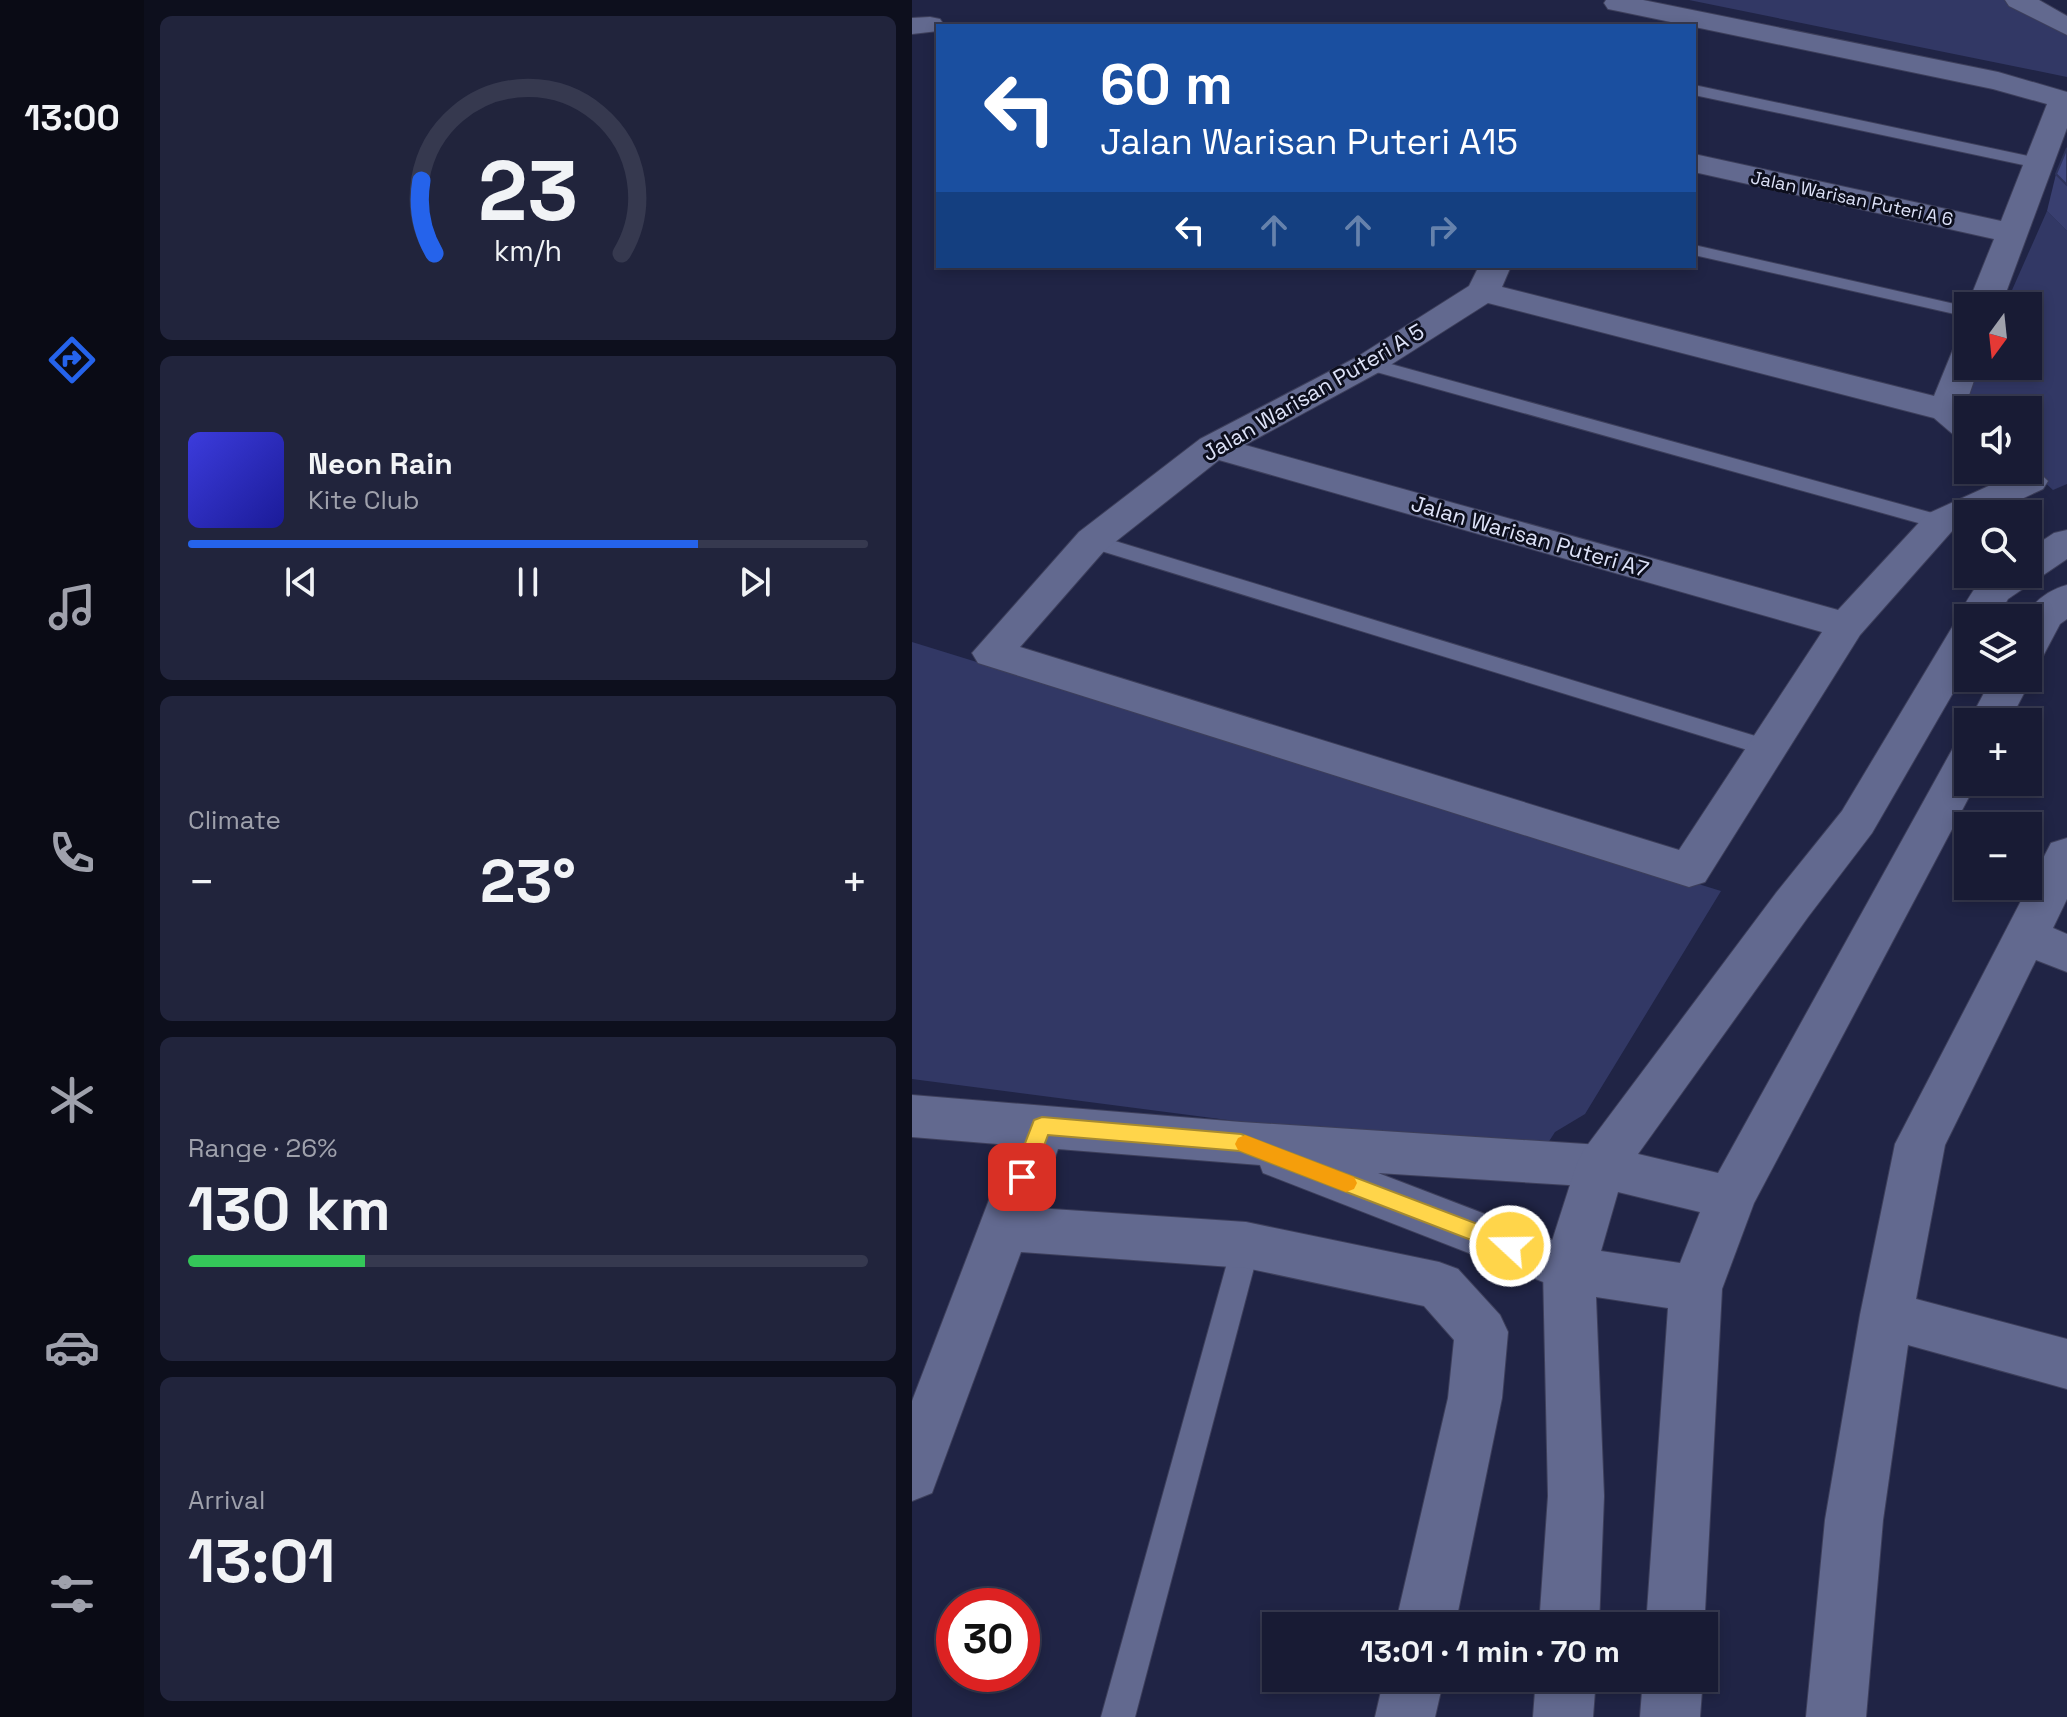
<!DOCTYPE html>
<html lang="en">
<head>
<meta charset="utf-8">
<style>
  :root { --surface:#181b34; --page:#21243c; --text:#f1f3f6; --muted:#9fa1ac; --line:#36394f; --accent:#2563eb }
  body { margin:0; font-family:"Space Grotesk",sans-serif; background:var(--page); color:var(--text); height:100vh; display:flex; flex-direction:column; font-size:30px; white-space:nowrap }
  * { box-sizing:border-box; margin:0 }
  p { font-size:26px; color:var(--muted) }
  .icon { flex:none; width:44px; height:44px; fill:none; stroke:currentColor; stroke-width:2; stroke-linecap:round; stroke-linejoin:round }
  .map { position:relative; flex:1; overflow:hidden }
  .details { display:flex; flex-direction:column; gap:16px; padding:16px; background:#0d0f1d; width:768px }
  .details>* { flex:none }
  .hud { position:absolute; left:24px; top:24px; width:760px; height:244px; border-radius:0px; box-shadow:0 4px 12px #0003,0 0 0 2px var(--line); background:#1a4fa0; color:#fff; overflow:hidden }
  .needle { width:52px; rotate:195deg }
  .controls { position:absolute; left:1042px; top:292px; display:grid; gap:16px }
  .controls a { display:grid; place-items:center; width:88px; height:88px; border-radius:0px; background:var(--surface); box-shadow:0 4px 12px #0003,0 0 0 2px var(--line); font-size:40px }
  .speed { position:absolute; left:24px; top:1588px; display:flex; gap:16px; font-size:40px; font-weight:700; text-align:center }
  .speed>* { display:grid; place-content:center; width:104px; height:104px; border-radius:50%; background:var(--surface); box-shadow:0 4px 12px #0003,0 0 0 2px var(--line); line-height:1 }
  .speed .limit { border:12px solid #d22; background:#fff; color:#111 }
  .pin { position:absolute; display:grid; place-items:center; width:68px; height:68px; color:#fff; margin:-34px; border-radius:16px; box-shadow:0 4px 12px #0006 }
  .me { position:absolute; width:88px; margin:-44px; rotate:291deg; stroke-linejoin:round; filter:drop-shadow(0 0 6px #0008) }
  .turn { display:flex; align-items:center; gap:28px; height:168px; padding:0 32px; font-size:36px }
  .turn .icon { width:104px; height:104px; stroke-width:2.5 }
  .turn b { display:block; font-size:56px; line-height:68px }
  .lanes { display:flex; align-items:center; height:76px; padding:0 32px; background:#0003; justify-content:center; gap:40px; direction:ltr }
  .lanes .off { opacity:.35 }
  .big { font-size:60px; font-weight:700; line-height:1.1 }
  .details .tile { flex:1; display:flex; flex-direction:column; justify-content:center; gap:12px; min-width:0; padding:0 28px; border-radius:12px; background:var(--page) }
  .details .dial { align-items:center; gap:0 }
  .dial svg { height:208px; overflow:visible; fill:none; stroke:var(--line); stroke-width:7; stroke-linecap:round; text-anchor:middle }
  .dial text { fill:var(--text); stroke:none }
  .song { display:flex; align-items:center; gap:24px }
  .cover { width:96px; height:96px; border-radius:12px; background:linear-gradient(135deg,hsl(240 70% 55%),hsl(240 70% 35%)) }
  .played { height:8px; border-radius:4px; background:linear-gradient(90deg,var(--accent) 75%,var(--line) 75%) }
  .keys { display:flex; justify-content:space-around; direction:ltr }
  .heat { display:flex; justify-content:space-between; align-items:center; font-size:44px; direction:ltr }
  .charge { height:12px; border-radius:6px; background:linear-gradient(90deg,#34c759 26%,var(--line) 0) }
  .trip { position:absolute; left:350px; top:1612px; width:456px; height:80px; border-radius:0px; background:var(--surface); box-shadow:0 4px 12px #0003,0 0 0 2px var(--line); font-weight:700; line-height:80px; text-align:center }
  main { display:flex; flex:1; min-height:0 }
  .menu { display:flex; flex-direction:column; width:144px; justify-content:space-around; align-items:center; background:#0a0b15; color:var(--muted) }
  .menu .icon { width:56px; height:56px }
  .menu .on { color:var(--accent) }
  .menu b { font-size:36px; color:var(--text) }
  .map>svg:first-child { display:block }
</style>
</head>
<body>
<main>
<nav class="menu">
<b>13:00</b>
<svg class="icon on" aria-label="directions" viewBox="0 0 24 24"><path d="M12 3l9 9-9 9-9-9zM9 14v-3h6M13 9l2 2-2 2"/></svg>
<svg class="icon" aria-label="music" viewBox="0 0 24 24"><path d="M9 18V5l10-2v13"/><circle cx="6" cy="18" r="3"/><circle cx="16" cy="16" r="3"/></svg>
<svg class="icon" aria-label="phone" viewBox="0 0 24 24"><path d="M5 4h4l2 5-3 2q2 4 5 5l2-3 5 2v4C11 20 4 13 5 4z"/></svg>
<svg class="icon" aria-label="climate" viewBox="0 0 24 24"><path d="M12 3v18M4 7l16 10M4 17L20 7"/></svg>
<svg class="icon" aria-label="car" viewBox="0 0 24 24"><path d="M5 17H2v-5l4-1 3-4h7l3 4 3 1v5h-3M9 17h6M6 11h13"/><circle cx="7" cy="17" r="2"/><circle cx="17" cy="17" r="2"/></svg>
<svg class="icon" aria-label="filters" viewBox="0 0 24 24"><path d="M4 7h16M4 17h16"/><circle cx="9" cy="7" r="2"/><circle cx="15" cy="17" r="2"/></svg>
</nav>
<section class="details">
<div class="tile dial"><svg viewBox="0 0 100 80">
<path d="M14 69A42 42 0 1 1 86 69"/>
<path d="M14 69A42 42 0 0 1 9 41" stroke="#2563eb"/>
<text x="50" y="56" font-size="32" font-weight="700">23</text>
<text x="50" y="72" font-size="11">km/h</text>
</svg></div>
<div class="tile">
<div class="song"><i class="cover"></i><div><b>Neon Rain</b><p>Kite Club</p></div></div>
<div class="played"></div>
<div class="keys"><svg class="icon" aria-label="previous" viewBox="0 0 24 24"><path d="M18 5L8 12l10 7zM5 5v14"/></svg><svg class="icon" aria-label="pause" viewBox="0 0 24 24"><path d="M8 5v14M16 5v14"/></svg><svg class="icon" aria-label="next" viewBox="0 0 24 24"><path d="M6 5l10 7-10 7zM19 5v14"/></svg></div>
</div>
<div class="tile"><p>Climate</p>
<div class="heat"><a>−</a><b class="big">23°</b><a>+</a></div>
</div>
<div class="tile"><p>Range · 26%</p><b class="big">130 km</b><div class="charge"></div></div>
<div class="tile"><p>Arrival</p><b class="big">13:01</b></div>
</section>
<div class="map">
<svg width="1155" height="1717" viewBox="0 0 1155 1717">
  <rect width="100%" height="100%" fill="#202445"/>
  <path fill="#323865" d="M777,0H1095L1155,33V77Z
    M1135,211L1155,231V484L1141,490L1116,467V410H1056L1049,406L1066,366H1116V306H1093Z
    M0,642L809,891L673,1114L643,1132L625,1160L0,1079Z"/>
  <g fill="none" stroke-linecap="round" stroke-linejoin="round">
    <g stroke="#3d3f5b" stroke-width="2">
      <path id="lane" d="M782,85L1126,158L1134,163L1126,168L782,95Z
        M782,245L1056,307V317L782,255Z
        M457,358L1035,517L1038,522L1028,529L450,368L448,364L450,360Z
        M180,534L863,742L866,748L863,754L855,756L173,546L170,541L173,536Z
        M334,1233L344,1236L348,1245L223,1717H189L320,1245L324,1236Z"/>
    </g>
    <g stroke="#3d3f5b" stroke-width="2">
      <path id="street" d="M694,0H731L1086,72L1155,92V128L1089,306H1055L1082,239L782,172V154L1089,221L1135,104L1081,89L706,11L696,9L692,3Z
        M18,17L28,19L32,25L26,26V31L0,34V18Z
        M567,266H599L590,287L1022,396L1044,342L1056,339V366H1067L1053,407L1056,410V439L1043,436L1022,418L576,303L469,371L333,445L926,610L1015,514L1092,479L1086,470H1116V462L1136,481L1131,489L1077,514H1056V524L1041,530L948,635L793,882L777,887L66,663L60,653L167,532L288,439L445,357L557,286ZM307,460L910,632L767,850L108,647L193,550Z
        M1155,838V899L1141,928L1155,934V972L1124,960L1033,1145L1004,1299L1155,1339V1389L996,1345L971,1520L954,1717H894L913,1520L948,1315L983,1144L1139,843Z
        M0,1095L329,1122L689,1145L707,1151L714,1166L707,1181L689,1187L466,1173L675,1253L683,1269L675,1285L657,1292L351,1173L348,1165L146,1149L125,1208L334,1222L527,1262L546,1269L588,1315L596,1332L590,1398L543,1626H483L536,1398L542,1340L512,1306L334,1268L109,1252L20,1493L0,1501V1401L98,1145L0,1137Z
        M472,1678H532L523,1717H463Z"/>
    </g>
    <g stroke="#3d3f5b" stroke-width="2">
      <path id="secondary" d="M1093,0H1127L1155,16V35L1097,6Z
        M1155,530V559L1096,599L1085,618H1056V667L960,833L896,917L726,1154L806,1173L1041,748L1056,744V782H1065L842,1203L810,1289L792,1630V1626H734L756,1308L684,1297L692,1496L687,1626H627L636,1496L631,1269L664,1166L671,1151L864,893L930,811L1042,624L1048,622L1045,618C1070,576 1066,574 1116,574V550L1142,533ZM706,1192L788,1212L768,1263L689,1251Z
        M1155,585V619L1148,624L1130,658L1116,662V618H1112C1122,601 1136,590 1155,585Z
        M1116,671L1120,678L1097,722L1056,723L1080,678H1116Z
        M624,1678H684L681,1717H621Z
        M731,1678H791L788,1717H728Z"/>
    </g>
    <use href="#lane" fill="#62698f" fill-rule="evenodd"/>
    <use href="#street" fill="#62698f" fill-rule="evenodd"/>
    <use href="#secondary" fill="#62698f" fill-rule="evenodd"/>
  </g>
  <path fill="#393f70" d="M1155,148V231L1135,211L1144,174Z"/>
  <path fill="#424982" stroke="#2e335b" stroke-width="2" d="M1155,148V185L1144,174Z"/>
  <path fill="#ffd54a" stroke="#a68a30" stroke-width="2" d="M130,1117L329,1134L605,1239L608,1246L605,1252L598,1255L328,1151L136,1135L118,1183L110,1186L103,1183L100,1177L122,1120Z"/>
  <path fill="#f59e0b" d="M333,1135L442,1177L445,1183L442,1189L434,1192L326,1150L323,1144L326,1138Z"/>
  <g text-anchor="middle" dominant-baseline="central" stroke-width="6" stroke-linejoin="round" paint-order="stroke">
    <g font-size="18" fill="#dde2f8" stroke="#0d0f1e">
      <text transform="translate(940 198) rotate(12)">Jalan Warisan Puteri A 6</text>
    </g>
    <g font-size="22" fill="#dde2f8" stroke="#0d0f1e">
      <text transform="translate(401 392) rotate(-30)">Jalan Warisan Puteri A 5</text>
      <text transform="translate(618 536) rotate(16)">Jalan Warisan Puteri A7</text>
    </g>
  </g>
</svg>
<div class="controls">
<a><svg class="needle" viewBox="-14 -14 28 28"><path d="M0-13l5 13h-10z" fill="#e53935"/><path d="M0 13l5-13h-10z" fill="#9fa1ac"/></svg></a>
<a><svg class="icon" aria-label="sound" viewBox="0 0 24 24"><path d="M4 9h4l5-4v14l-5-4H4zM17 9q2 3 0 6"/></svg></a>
<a><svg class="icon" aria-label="search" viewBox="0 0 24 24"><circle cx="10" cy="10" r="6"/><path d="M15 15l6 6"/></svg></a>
<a><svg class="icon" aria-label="layers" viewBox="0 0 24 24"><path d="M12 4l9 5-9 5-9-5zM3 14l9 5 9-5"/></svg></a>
<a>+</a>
<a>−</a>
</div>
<div class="speed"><div class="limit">30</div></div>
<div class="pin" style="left:110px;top:1177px;background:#d93025"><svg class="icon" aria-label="arrive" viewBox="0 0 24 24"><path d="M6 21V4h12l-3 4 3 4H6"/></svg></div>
<svg class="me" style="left:598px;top:1246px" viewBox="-20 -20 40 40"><circle r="17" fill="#ffd54a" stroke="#fff" stroke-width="3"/><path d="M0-11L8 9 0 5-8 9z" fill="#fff"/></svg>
<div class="trip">13:01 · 1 min · 70 m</div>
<div class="hud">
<div class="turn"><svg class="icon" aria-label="left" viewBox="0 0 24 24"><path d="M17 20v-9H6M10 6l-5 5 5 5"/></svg><div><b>60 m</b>Jalan Warisan Puteri A15</div></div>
<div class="lanes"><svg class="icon" aria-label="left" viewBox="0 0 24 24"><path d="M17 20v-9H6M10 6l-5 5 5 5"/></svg><svg class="icon off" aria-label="ahead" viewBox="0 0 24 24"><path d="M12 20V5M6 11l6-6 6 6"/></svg><svg class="icon off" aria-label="ahead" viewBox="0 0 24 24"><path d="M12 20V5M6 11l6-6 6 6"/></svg><svg class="icon off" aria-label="right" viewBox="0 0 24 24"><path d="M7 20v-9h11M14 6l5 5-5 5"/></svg></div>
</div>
</div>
</main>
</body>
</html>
